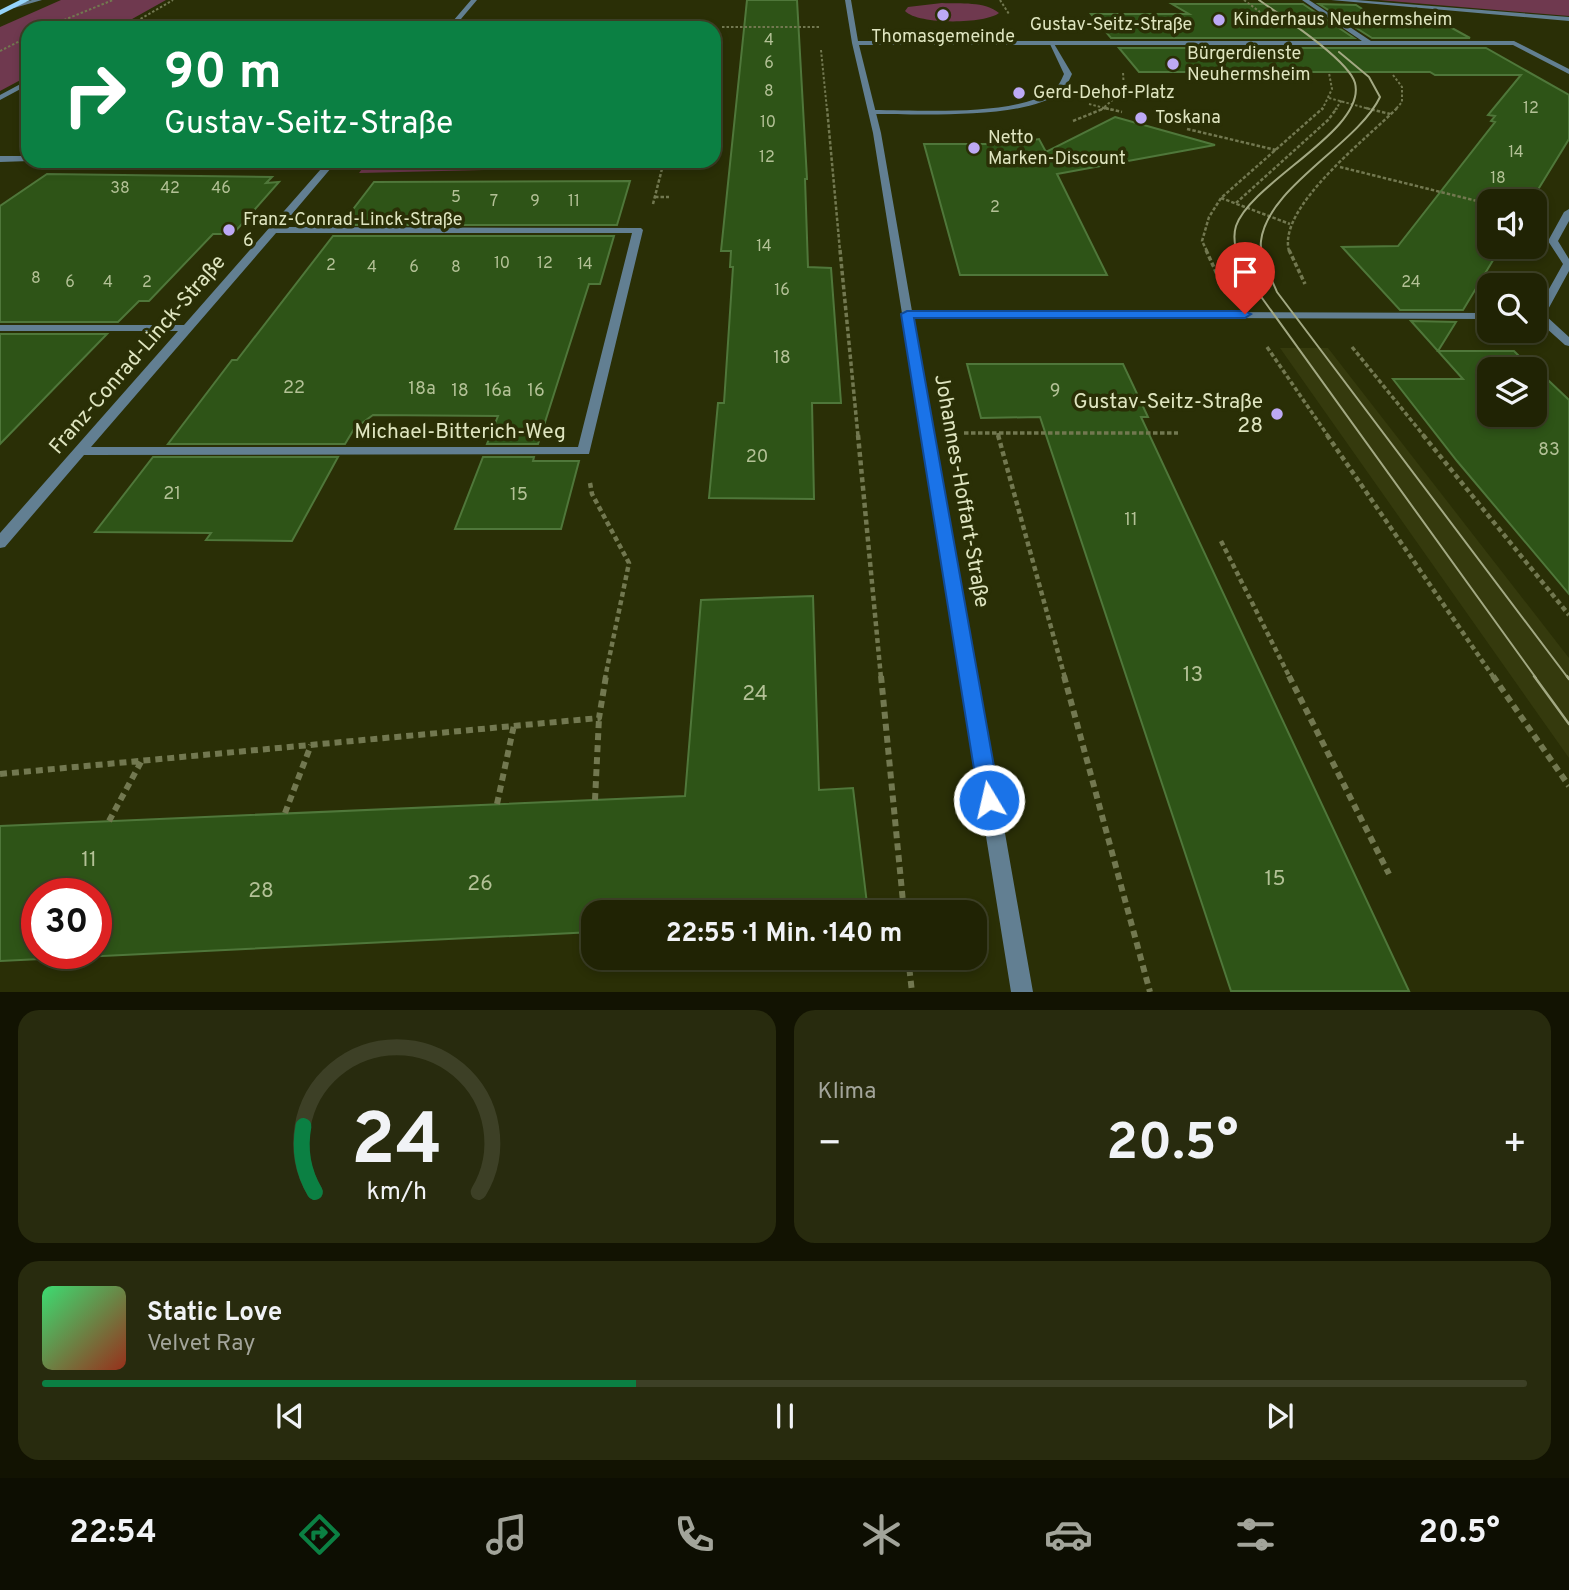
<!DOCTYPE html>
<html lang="de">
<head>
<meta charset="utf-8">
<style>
  :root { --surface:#202304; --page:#282b0e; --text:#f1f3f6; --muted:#a2a49a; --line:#3d4026; --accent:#0b8043 }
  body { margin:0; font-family:Overpass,sans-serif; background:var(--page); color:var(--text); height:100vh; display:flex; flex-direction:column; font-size:26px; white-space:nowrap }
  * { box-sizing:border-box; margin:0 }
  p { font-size:23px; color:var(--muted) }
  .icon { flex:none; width:38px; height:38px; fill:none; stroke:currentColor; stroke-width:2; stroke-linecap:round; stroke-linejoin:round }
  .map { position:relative; height:992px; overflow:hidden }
  .details { display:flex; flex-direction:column; gap:18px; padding:18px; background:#121302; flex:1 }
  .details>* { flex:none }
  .top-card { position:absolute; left:21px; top:21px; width:700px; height:147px; border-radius:21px; box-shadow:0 4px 10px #0003,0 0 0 2px var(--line); background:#0b8043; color:#fff; overflow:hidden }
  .tools { position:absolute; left:1477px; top:189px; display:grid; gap:14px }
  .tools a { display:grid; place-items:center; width:70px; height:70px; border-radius:14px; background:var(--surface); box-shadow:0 4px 10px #0003,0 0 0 2px var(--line); font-size:35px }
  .speed { position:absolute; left:21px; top:878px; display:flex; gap:14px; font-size:35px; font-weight:700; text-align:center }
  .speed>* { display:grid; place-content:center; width:91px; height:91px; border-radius:50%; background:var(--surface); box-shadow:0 4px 10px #0003,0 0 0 2px var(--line); line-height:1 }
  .speed .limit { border:10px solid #d22; background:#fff; color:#111 }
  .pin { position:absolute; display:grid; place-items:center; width:60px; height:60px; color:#fff; margin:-72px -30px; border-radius:50% 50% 50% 0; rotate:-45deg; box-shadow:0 0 7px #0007 }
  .pin .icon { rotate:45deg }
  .me { position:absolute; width:77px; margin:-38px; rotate:351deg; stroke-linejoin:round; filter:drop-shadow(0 0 5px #0008) }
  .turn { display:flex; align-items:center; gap:24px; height:147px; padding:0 28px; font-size:32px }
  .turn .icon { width:91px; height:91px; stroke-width:2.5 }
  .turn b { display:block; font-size:49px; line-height:60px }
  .big { font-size:52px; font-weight:700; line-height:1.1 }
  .details .card { flex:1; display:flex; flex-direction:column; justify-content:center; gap:10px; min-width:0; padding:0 24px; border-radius:21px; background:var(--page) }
  .details .dial { align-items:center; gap:0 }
  .dial svg { height:182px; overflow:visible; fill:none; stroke:var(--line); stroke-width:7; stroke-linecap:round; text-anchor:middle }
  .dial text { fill:var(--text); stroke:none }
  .song { display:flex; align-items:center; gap:21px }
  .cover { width:84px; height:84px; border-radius:10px; background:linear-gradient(135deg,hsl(140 70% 55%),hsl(10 70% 35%)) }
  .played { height:7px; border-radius:4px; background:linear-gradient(90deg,var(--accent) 40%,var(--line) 40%) }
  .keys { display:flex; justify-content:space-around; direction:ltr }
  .heat { display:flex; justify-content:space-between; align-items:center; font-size:38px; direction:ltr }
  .details .tiles { flex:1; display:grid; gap:18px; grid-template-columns:1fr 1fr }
  .card:last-child { grid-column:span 2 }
  .trip { position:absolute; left:581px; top:900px; width:406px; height:70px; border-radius:21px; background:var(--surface); box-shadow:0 4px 10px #0003,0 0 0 2px var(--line); font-weight:700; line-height:70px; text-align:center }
  .tab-bar { display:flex; height:112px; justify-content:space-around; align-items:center; background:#0d0e02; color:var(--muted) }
  .tab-bar .icon { width:49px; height:49px }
  .tab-bar .on { color:var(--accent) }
  .tab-bar b { font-size:32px; color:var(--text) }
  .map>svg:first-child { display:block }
</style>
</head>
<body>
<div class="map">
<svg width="1569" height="992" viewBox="0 0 1569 992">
  <rect width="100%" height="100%" fill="#2a2f06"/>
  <path fill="#353a0d" d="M1280,348H1328L1569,658V758Z"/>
  <path fill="#6f394f" d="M61,0H166L116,28H28V76L0,91V27Z
    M1378,0H1569V16Z
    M942,3C960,4 985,1 999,13C985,24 918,25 905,11L908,7Z
    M368,161H490L484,170L359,173Z"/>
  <path fill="#2e5417" stroke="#4f773a" stroke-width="2" fill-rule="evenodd" d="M747,0H797L807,179H805L808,267L831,268L841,403H812L814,499L709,498L718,403H724L733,267H730L731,251H721Z
    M1172,4H1303L1354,38H1111L1091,14H1189Z
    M1319,4L1356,5L1375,17H1432L1470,38H1372Z
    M1119,48H1486L1569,95V139L1531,201H1489V247H1501L1463,310H1400L1342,247L1398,246L1495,122L1491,121L1495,116L1488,115L1521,75H1435L1430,72H1139Z
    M1115,117L1215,145L1057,174L1107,275H960L924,144H1009L1039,139L1046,152Z
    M47,174L272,177L266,183L279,182L233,234H213L149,301H139L118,322H0V206Z
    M630,181L617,225H341L374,182Z
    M333,236H614L600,284H589L538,444H487L498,416L373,415L354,429L345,444H168L232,360H237Z
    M1411,321L1456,322L1438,351H1514L1525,362H1529L1569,400V594L1457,461L1393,379H1463ZM1489,369H1535V415H1489Z
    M0,334H107L0,444Z
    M967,364H1123L1148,417H1141L1409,991H1231L1040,417L981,418Z
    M153,457H338L292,541L206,540L211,533L95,532Z
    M483,457H534L533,461H579L561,529H455Z
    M813,596L819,790L853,788L868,912H593V932L0,961V826L685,796L701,600ZM37,894H96V954H37Z"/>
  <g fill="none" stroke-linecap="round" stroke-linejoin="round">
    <path stroke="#727850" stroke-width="2" stroke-dasharray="2.5 2" stroke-linecap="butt" d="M1000,0L1009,14
      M1244,0L1260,12
      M64,20L113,0
      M722,27H821
      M125,28L173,0
      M821,50L827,110
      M0,51L28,37
      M1393,75L1402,87V102L1395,110
      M1329,98L1373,110
      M1089,104L1112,110
      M1101,110L1124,90L1123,72
      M1322,110L1332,89L1329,73
      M1335,110L1342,100"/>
    <path stroke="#727850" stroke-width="2.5" stroke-dasharray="3.5 2" stroke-linecap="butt" d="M827,108L840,251
      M1105,108L1122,112
      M1366,108L1390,114
      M1073,121L1105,108
      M1187,129L1276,150
      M1340,167L1489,204
      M655,197H669
      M1221,198L1290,224
      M1236,203L1328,120L1337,108
      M653,204L664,161
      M1207,251L1202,241L1209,217L1221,198L1323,108
      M1289,251C1277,207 1368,138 1397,108"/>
    <path stroke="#727850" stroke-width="3.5" stroke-dasharray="4.5 2.5" stroke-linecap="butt" d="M840,250L858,436
      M1206,250L1221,283
      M1289,250L1305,284
      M1267,347L1328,436
      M1352,347L1424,436
      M964,433H1178
      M998,433L999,436"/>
    <path stroke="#727850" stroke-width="4.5" stroke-dasharray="5 3.5" stroke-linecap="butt" d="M858,435L881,678
      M998,435L1065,678
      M1327,435L1494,678
      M1423,435L1569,615
      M590,483L592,494L629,563L605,678
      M1221,541L1290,678"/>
    <path stroke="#727850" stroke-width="6" stroke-dasharray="7 5" stroke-linecap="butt" d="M881,676L904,912
      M1064,676L1150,992
      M1289,676L1389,874
      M1493,676L1569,786
      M0,774L599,718L606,676
      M595,800L599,718
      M497,804L514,725
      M285,813L311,745
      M109,821L141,762
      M908,957L912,992"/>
    <path fill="#627f92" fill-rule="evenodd" d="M1049,42H1053L1072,74C1069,81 1066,87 1060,92C1028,120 916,114 873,114L869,112L873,110C920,110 1012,117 1052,91C1058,87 1061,81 1064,74Z"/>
    <path fill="#627f92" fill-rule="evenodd" d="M471,0H477L461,19H691L694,21L692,28H686L687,23H458L453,28H447Z
      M845,0H851L858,41H1362L1302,0H1309L1371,41H1514L1569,69V74L1567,73L1513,45H859L881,133L912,311L1489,313V319L914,317L1033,992H1011L873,133L852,43Z
      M1331,0H1356L1569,17V21Z
      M28,80V85L0,100V95Z
      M0,156H28V161H30L0,162Z
      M328,161H337L281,227L641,228L643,230L589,454L84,455L5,547L0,548V533L178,331H0V325H184ZM276,233H632L578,447H91Z
      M1569,209V221L1558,241L1569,259V271L1545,315L1569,337V346L1565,345L1535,318V314L1563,264L1548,241L1564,212Z"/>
    <path fill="#627f92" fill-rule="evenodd" d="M32,0H42L14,8L11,6Z"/>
    <path fill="#95d4fa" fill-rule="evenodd" d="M20,0H30L0,15V10Z"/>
    <path stroke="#a3a983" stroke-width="2" d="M1259,0C1280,15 1349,60 1355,83C1367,130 1252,181 1236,226C1231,242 1239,259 1244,273L1536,678
      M1339,52L1369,77L1380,97C1358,144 1267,187 1261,241C1259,258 1271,277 1277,292L1568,678"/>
    <path stroke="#a3a983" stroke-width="2.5" d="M1534,676L1569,724
      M1567,676L1569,679"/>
  </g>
  <path fill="#1a73e8" stroke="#114b97" stroke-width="2" d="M907,311H1245L1251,314L1245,318H914L1000,800L997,807L989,809L982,807L979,800L901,314Z"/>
  <g fill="#bda9f5" stroke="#2a2f06" stroke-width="2.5">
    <circle cx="943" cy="15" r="7"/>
    <circle cx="1219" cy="20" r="7"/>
    <circle cx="1173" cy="64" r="7"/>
    <circle cx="1019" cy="93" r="7"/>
    <circle cx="1141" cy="118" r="7"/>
    <circle cx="974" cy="148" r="7"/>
    <circle cx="229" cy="230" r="7"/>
    <circle cx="1277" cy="414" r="7"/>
  </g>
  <g text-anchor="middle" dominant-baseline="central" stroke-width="7" stroke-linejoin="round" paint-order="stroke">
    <g font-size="16" fill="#b3c196">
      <text x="769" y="41">4</text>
      <text x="769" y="64">6</text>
      <text x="769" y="92">8</text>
      <text x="1531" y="109">12</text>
      <text x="768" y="123">10</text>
      <text x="1516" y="153">14</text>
      <text x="767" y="158">12</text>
      <text x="1498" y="179">18</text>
      <text x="120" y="189">38</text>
      <text x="170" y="189">42</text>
      <text x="221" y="189">46</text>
      <text x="456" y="198">5</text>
      <text x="494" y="202">7</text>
      <text x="535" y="202">9</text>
      <text x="574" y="202">11</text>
      <text x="995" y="208">2</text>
      <text x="764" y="247">14</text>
      <text x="502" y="264">10</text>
      <text x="545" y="264">12</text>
      <text x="585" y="265">14</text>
      <text x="331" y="266">2</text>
      <text x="372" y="268">4</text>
      <text x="414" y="268">6</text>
      <text x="456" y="268">8</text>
      <text x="36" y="279">8</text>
      <text x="70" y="283">6</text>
      <text x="108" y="283">4</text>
      <text x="147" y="283">2</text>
      <text x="1411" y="283">24</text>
      <text x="782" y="291">16</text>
    </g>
    <g font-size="18" fill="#dfe5c0" stroke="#2a2f06" text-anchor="start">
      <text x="1233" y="20">Kinderhaus Neuhermsheim</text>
      <text x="943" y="37" text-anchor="middle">Thomasgemeinde</text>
      <text x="1187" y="54">Bürgerdienste<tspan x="1187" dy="21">Neuhermsheim</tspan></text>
      <text x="1033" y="93">Gerd-Dehof-Platz</text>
      <text x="1155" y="118">Toskana</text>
      <text x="988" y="138">Netto<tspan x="988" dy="21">Marken-Discount</tspan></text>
      <text x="243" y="220">Franz-Conrad-Linck-Straße<tspan x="243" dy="21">6</tspan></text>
    </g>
    <g font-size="18" fill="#dfe5c0" stroke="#2a2f06">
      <text x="1111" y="25">Gustav-Seitz-Straße</text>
    </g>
    <g font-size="18" fill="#b3c196">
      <text x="782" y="358">18</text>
      <text x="294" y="388">22</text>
      <text x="422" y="389">18a</text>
      <text x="460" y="391">18</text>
      <text x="498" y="391">16a</text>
      <text x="536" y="391">16</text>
      <text x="1055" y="391">9</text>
      <text x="1549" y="450">83</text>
      <text x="757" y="457">20</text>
      <text x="172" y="494">21</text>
      <text x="519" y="495">15</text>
      <text x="1131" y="520">11</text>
    </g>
    <g font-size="21" fill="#dfe5c0" stroke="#2a2f06">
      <text transform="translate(138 355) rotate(-49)">Franz-Conrad-Linck-Straße</text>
      <text x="460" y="432">Michael-Bitterich-Weg</text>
      <text transform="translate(961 491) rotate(80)">Johannes-Hoffart-Straße</text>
    </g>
    <g font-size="21" fill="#dfe5c0" stroke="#2a2f06" text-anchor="end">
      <text x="1263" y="402">Gustav-Seitz-Straße<tspan x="1263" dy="24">28</tspan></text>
    </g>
    <g font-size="21" fill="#b3c196">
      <text x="1193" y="675">13</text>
      <text x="755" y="694">24</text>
      <text x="89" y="860">11</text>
      <text x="1275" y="879">15</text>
      <text x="480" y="884">26</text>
      <text x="261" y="891">28</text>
    </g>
  </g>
</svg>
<div class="tools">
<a><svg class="icon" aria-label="sound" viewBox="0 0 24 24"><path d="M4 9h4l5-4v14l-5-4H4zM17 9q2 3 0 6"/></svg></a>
<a><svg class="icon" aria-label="search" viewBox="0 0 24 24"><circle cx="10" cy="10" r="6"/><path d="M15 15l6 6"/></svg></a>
<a><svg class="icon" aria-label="layers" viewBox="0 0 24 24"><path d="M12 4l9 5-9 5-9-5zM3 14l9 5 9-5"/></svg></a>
</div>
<div class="speed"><div class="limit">30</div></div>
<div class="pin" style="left:1245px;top:314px;background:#d93025"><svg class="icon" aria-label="arrive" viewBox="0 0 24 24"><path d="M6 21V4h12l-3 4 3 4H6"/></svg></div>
<svg class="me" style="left:989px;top:800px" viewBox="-20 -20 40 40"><circle r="17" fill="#1a73e8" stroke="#fff" stroke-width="3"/><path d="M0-11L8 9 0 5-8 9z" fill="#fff"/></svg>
<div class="trip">22:55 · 1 Min. · 140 m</div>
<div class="top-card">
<div class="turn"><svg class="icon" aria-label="right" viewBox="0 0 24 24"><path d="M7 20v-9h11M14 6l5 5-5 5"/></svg><div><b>90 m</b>Gustav-Seitz-Straße</div></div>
</div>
</div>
<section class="details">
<div class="tiles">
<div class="card dial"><svg viewBox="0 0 100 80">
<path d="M14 69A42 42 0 1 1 86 69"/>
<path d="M14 69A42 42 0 0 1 9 40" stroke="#0b8043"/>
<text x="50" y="56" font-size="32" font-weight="700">24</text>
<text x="50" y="72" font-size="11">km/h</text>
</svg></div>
<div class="card"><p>Klima</p>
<div class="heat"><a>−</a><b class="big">20.5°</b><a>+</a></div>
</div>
<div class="card">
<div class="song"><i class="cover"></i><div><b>Static Love</b><p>Velvet Ray</p></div></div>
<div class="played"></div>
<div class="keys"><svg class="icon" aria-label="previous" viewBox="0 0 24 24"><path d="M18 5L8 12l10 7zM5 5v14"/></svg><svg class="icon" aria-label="pause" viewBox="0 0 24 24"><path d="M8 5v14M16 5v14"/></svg><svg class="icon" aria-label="next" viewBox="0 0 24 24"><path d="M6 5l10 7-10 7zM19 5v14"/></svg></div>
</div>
</div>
</section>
<nav class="tab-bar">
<b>22:54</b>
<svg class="icon on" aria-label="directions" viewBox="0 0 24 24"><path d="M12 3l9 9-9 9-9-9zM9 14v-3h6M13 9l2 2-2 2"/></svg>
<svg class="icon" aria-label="music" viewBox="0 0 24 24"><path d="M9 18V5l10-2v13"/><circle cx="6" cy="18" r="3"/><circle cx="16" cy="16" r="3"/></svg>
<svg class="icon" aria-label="phone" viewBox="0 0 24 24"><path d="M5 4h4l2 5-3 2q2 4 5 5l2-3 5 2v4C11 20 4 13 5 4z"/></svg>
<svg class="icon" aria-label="climate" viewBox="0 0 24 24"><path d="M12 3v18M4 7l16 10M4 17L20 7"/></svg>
<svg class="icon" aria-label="car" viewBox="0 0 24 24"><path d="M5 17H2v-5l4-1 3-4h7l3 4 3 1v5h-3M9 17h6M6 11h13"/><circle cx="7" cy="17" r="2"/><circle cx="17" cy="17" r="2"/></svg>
<svg class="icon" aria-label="filters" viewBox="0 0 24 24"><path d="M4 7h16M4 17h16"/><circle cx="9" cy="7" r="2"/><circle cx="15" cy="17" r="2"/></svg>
<b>20.5°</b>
</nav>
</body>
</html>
